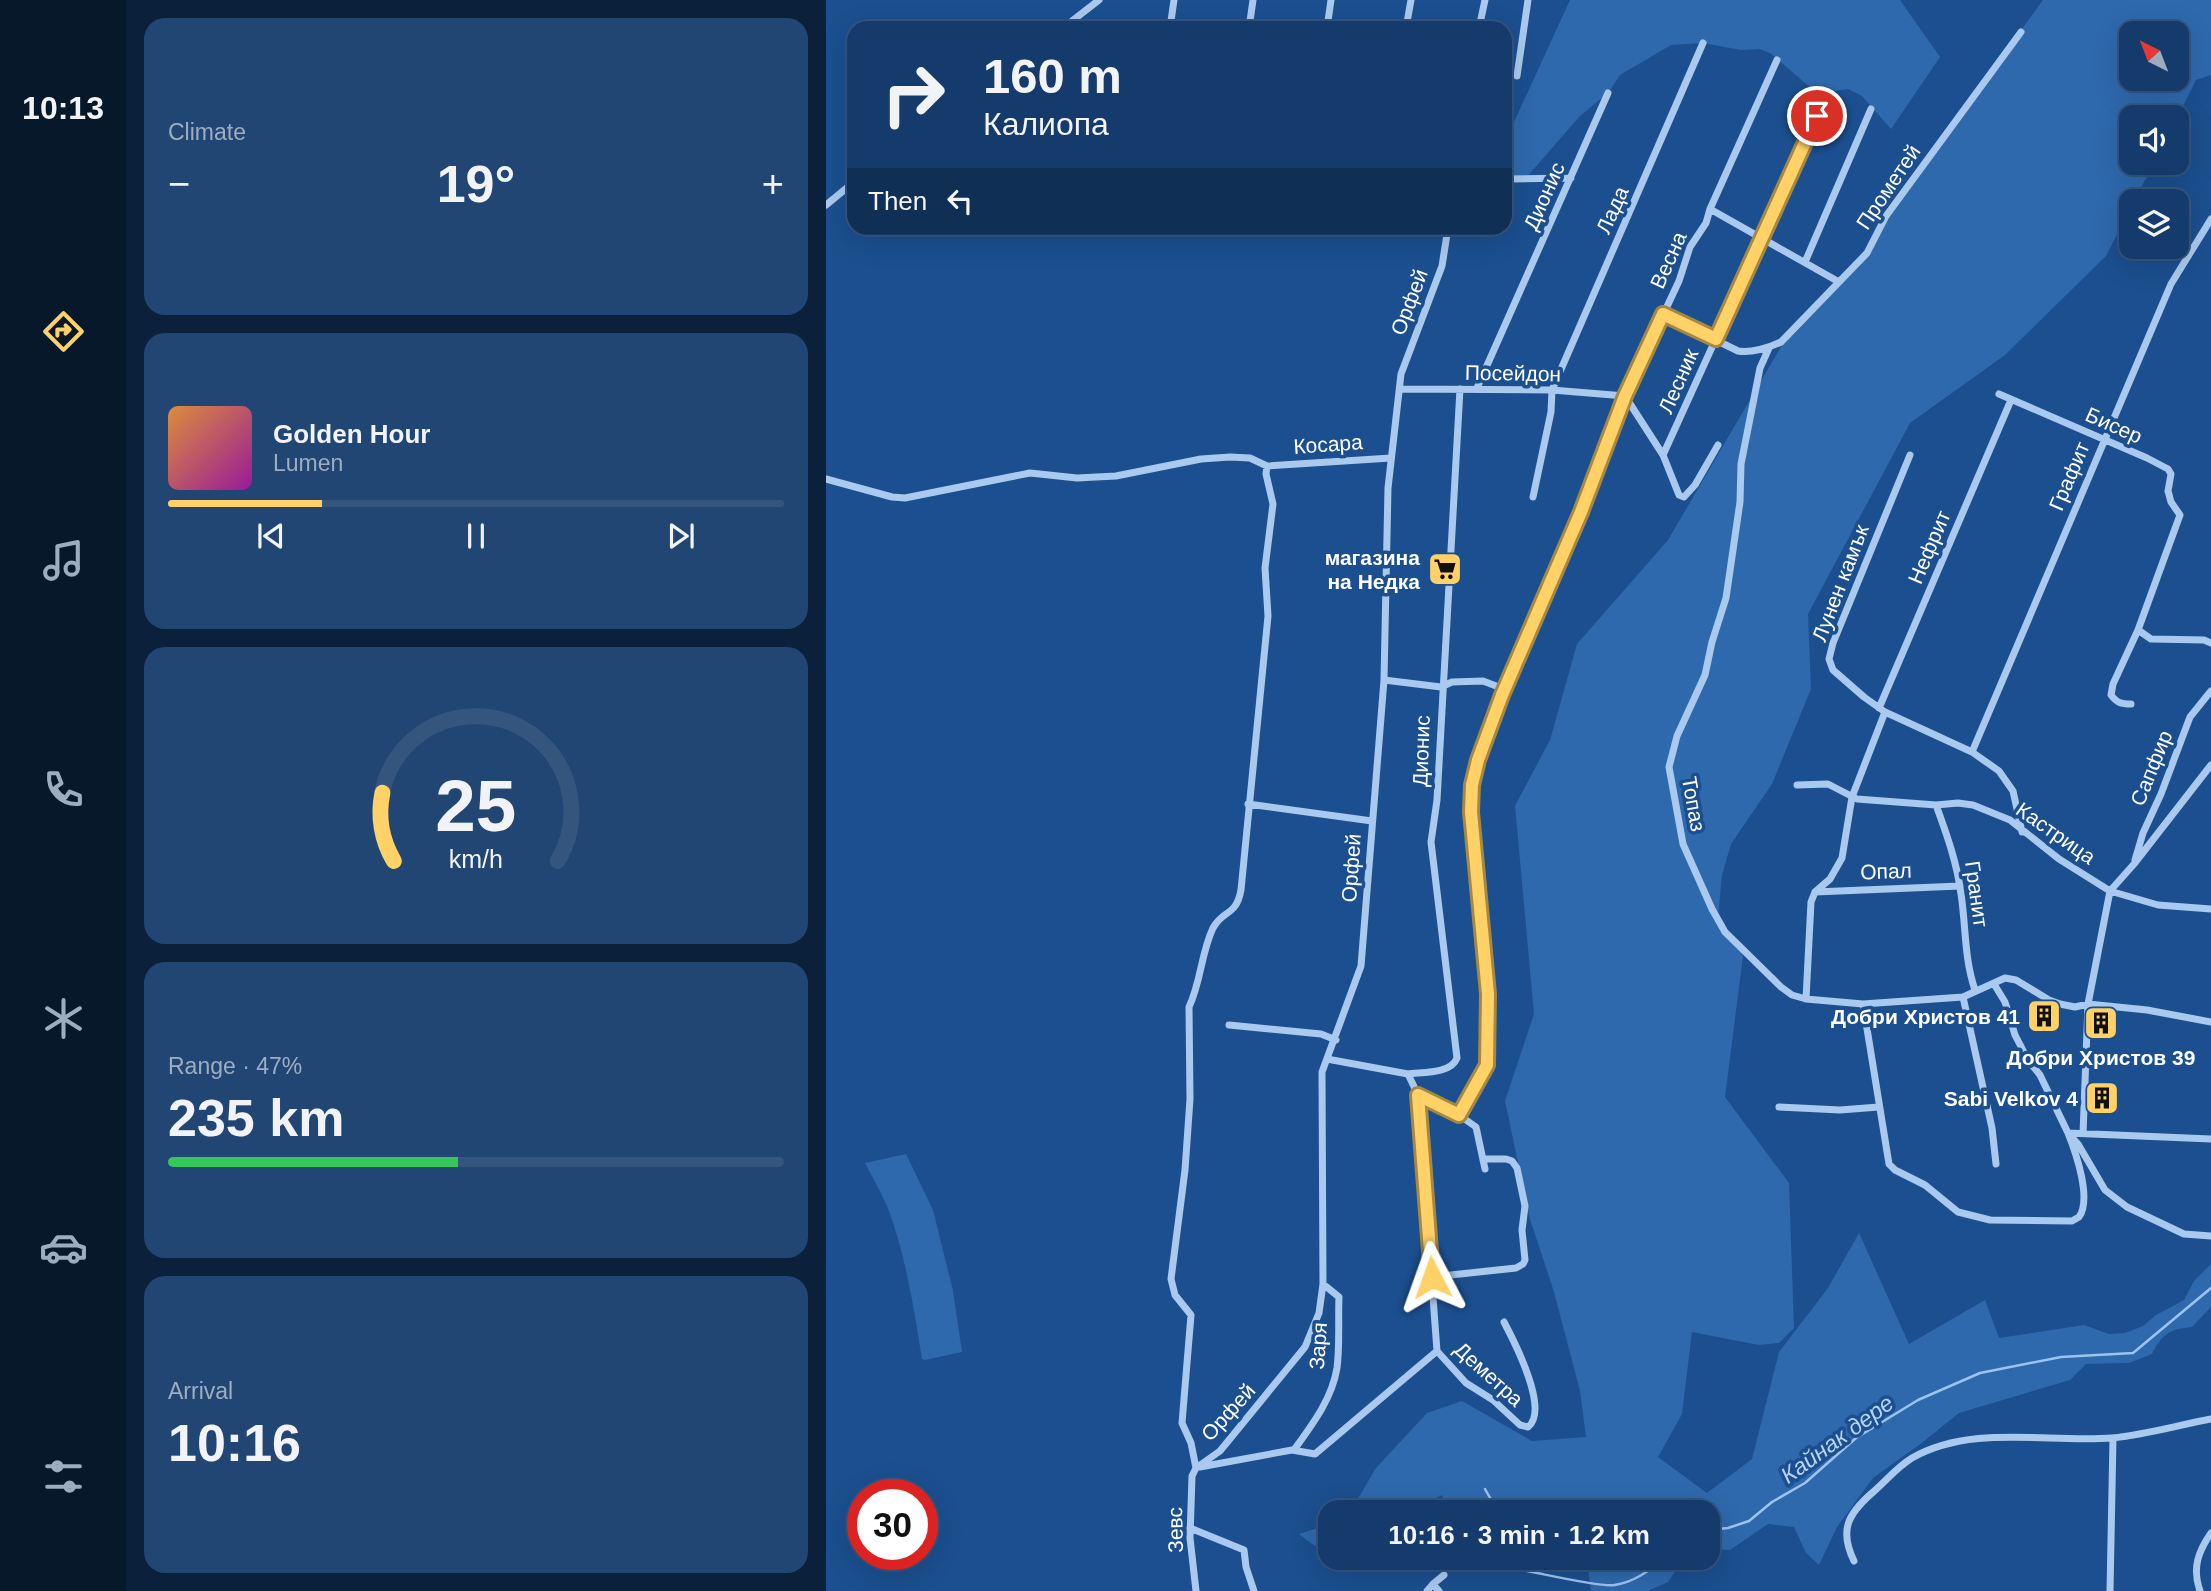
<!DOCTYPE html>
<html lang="en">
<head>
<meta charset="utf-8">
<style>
  :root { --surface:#143b6b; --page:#214673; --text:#f1f3f6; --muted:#9dadc1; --line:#33557e; --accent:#ffd166 }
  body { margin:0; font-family:Helvetica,sans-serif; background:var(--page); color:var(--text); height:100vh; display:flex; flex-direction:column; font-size:26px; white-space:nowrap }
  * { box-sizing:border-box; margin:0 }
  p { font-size:23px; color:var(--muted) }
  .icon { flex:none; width:38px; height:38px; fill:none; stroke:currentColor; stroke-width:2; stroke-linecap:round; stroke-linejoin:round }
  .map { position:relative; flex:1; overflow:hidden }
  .sheet { display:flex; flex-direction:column; gap:18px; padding:18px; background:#0b203b; width:700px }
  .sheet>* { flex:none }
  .hud { position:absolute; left:21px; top:21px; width:665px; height:214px; border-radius:21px; box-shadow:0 7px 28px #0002,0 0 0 2px var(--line); background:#143b6b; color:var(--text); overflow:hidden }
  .needle { width:46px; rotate:318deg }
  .fabs { position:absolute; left:1293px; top:21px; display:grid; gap:14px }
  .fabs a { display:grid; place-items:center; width:70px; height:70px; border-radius:14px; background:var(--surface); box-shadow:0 7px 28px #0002,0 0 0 2px var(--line); font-size:35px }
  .speed { position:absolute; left:21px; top:1479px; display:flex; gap:14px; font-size:35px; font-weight:700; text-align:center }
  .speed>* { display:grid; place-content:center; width:91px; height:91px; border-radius:50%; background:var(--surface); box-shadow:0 7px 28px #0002,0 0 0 2px var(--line); line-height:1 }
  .speed .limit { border:10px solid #d22; background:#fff; color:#111 }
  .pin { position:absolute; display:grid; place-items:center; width:60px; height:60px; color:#fff; margin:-30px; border:4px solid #fff; border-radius:50%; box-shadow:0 2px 7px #0007 }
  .me { position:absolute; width:77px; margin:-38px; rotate:356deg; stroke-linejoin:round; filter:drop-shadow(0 0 5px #0008) }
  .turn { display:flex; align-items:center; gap:24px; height:147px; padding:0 21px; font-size:32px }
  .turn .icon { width:91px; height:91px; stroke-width:2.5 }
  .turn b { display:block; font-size:49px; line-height:60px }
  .then { display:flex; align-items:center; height:66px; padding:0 21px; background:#0003; gap:14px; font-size:26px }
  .big { font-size:52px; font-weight:800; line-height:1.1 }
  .sheet .card { flex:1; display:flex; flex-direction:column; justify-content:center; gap:10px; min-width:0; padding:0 24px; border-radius:21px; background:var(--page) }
  .sheet .dial { align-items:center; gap:0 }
  .dial svg { height:182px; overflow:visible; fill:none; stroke:var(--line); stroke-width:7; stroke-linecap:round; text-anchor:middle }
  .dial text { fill:var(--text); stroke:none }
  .song { display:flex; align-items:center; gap:21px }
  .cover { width:84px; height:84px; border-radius:10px; background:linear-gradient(135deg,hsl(30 70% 55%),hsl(300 70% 35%)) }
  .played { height:7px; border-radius:4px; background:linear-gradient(90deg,var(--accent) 25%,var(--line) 25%) }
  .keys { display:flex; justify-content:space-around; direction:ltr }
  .heat { display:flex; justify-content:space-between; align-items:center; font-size:38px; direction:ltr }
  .charge { height:10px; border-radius:5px; background:linear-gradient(90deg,#34c759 47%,var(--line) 0) }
  .trip { position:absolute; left:492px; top:1500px; width:402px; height:70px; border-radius:21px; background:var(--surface); box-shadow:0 7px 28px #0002,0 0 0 2px var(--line); font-weight:800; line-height:70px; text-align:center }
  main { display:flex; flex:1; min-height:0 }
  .menu { display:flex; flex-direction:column; width:126px; justify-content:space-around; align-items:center; background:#08182b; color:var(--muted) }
  .menu .icon { width:49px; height:49px }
  .menu .current { color:var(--accent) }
  .menu b { font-size:32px; color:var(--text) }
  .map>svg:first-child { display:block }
</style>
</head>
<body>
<main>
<nav class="menu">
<b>10:13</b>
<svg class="icon current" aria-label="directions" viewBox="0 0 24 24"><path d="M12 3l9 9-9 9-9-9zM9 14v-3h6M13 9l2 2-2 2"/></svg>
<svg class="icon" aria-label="music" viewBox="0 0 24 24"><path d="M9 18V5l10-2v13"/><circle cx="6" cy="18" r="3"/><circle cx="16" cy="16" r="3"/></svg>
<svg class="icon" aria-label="phone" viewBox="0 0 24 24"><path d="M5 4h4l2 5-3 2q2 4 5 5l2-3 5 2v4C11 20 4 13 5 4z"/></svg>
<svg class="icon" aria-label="climate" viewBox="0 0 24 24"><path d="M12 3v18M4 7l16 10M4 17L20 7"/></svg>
<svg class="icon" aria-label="car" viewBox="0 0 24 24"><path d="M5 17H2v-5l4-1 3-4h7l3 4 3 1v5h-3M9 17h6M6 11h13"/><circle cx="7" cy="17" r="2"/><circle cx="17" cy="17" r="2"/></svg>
<svg class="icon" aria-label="filters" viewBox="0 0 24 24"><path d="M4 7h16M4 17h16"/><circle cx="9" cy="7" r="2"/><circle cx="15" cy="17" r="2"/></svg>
</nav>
<section class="sheet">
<div class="card"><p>Climate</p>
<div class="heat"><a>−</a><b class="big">19°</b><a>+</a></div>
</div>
<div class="card">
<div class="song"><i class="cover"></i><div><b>Golden Hour</b><p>Lumen</p></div></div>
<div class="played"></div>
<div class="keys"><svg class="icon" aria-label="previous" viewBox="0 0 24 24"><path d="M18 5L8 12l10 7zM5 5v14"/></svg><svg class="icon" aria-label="pause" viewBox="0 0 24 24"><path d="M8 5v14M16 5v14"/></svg><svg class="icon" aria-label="next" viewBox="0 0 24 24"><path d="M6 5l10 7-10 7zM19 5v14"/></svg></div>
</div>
<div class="card dial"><svg viewBox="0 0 100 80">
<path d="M14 69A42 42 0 1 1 86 69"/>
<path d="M14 69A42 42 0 0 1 9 39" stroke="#ffd166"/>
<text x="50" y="56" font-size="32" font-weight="700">25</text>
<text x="50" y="72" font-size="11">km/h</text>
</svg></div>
<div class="card"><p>Range · 47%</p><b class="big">235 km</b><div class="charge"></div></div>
<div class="card"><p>Arrival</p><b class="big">10:16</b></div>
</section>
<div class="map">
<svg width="1385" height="1591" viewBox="0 0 1385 1591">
  <rect width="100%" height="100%" fill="#1b4f8f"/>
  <path fill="#2e69ad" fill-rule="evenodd" d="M744,0H1074L1114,57L1065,129L1036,96L1022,89L1002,92L986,89L944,53L934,49L915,50L877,43L845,45L794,75L782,93L754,116L699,179H679V152L682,135Z
    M1217,0H1385V75L1370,80L1351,118L1306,117V163H1328L1308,201H1306L1305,207L1280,256L1179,355L1084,423L982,614L985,689L946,784L905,844L896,875L892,918L909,941L917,956L899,1097L963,1183L968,1328L953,1343L933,1345L866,1332L856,1414L832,1457L881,1493L926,1459L953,1352L1002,1288L1033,1233L1083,1344L1159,1300L1173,1338L1258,1325L1283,1334L1299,1333L1317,1326L1330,1315L1358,1300L1368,1281L1385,1264V1307L1366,1327C1344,1329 1336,1334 1326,1354L1303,1363L1260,1364L1244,1380L1133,1413L1097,1442L1047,1478L1011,1527L993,1565L980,1553L968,1527L942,1524L904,1550L882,1549V1512H623L616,1495L583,1512H524L550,1468L601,1413L636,1401L706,1441L760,1437L754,1391L728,1292L704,1219L679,1101L708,1014L689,806L724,740L751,644L842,540L966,328L1041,253L1060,216ZM1306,33H1351V79H1306Z
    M80,1154L107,1210L127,1291L136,1352L99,1360L96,1359C88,1309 80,1258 63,1211C57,1195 47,1179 39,1163Z
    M504,1524V1543L489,1546L473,1534Z
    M682,1558H858L842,1582L822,1591H765L762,1568Z"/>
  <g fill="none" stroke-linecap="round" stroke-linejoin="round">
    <path stroke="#9cc4f0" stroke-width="2.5" d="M659,1489L672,1512
      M882,1530L902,1528L923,1521L946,1502L979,1483L1030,1438L1092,1400L1154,1373L1235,1357L1307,1353L1385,1288
      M691,1558L701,1571C718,1574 777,1588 789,1585C807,1582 825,1571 836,1558"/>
    <path stroke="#a9c9ee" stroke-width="7" d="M237,28L273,0
      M344,28L348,0
      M423,28L427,0
      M501,28L505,0
      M580,28L585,0
      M653,28L659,0
      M691,76L702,0
      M679,179L745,178
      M0,205L28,182
      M884,209L1013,282
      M979,262L1045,109
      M837,314L912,351C925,353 943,348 955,342L1041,253L1060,216L1195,32
      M943,348L934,368L915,464L914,502L900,598L886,642L879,675L851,736L843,767L857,844L886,909L899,932L955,987L966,995L980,999L1037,1004L1137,997L1179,978L1190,980L1223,1000L1234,1004L1249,1007L1262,1004L1321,1010L1385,1022
      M651,388L782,93
      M575,389L726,390L799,396L837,455L853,495L858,497L869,485L892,445
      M1173,394L1321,458L1342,469L1345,474L1342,491L1345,502L1354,515L1312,630L1287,684L1285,695C1291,703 1295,704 1305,704
      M837,455L1002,92
      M1084,455L1007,643L1003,659L1007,670L1038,697L1059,712L1146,752L1173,771L1187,791L1196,832
      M0,479L66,497L79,498L204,473L251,478L290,476L375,459L404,457L424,458L441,466L565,458
      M707,497L725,412L726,390L877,43
      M1312,630L1325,639L1378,640L1385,643
      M558,680L615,687L626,682L657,681L678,689
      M1053,708L1185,400
      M1146,752L1345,284L1385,219
      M971,785L1002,784L1031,799L1110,805L1132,803L1147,805L1184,820L1233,859L1284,891L1332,905L1385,909
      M422,804L546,821
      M1110,805C1121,835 1131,863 1135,894C1140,926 1138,958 1149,990
      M1309,860L1317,833L1335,794L1364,717L1385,691
      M989,892L1134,886
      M1168,984L1179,1002L1189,1035L1202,1060L1214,1075L1242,1133L1252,1144L1279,1190L1301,1207L1358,1234L1385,1236
      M1137,997L1166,1128L1170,1164
      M980,999L985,902L989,892L1004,879L1016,858L1026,797L1059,712
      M1037,1004L1063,1164L1069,1170L1099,1185L1132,1212L1164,1220L1246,1221L1253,1217C1266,1199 1250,1153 1242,1133L1385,1139
      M403,1025L495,1034L510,1040
      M501,1059L582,1074L592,1095L633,1115L650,1127L659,1169
      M582,1074C597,1072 625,1074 631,1058L605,842L611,800L634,389
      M592,1095L611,1351
      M953,1107L1014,1110L1053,1107
      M633,1115L661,1065L662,994L645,812L646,785L652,760L676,695L755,512L799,396L853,281L864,247L880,223L884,209L951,60
      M1257,1134L1262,1004L1284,891L1308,864L1385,765
      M606,1277L690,1268L697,1264L699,1260L696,1230L699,1206L691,1168L686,1161L680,1159H657
      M611,1351L640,1383L667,1400L694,1425L702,1427C724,1410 688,1341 678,1322
      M468,1450C486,1425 506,1399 511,1368C514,1345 512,1320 513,1297L497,1284
      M374,1467L466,1450L489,1454L611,1351
      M370,1468L394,1451L479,1347L493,1313L497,1284L496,1072L535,966L558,680L562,488L575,374L616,266L622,228
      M370,1468L365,1443L356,1423L365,1315L349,1295L345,1279L359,1170L364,1099L363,1007C375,982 375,953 387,928C397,909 410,917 415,890L442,616L439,568L447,504L440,474L441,466
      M364,1528L418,1550L420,1567L428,1591
      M1028,1561C1013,1530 1022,1514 1046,1493C1060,1481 1071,1467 1086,1458C1146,1424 1221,1443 1286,1438C1319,1435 1353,1425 1385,1419
      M607,1584L618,1575
      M370,1591L364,1538L366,1476L370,1468
      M601,1591L607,1584L613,1591
      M1284,1591L1287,1438
      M1374,1591C1366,1568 1372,1552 1385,1533"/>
  </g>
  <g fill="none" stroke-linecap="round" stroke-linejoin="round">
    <g stroke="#a68842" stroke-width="18">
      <path id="route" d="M606,1277L592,1095L633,1115L661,1065L662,994L645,812L646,785L652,760L676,695L755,512L799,396L837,314L890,339L991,116"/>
    </g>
    <use href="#route" stroke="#ffd166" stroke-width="12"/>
  </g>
  <defs>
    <g id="supermarket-square" transform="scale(1.75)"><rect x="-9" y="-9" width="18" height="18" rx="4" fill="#ffd166" stroke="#1b4f8f"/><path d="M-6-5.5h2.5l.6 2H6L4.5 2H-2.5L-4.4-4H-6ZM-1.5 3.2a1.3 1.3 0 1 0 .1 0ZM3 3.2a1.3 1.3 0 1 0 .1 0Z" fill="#111"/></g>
    <g id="building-square" transform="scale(1.75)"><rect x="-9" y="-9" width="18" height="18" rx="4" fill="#ffd166" stroke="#1b4f8f"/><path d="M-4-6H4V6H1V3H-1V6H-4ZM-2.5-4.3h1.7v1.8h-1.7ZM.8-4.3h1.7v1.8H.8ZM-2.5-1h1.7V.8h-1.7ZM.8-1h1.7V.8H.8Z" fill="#111"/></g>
  </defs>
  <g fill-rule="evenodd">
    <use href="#supermarket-square" x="619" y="569"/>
    <use href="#building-square" x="1218" y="1016"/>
    <use href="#building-square" x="1275" y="1023"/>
    <use href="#building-square" x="1276" y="1098"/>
  </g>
  <g text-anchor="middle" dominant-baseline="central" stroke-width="7" stroke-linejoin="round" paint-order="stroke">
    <g font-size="21" fill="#fff" stroke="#1b4f8f">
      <text transform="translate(1062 187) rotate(-56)">Прометей</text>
      <text transform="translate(718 196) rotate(-66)">Дионис</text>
      <text transform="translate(786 210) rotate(-66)">Лада</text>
      <text transform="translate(842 260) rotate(-66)">Весна</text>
      <text transform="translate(583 302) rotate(-69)">Орфей</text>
      <text transform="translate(687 373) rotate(1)">Посейдон</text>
      <text transform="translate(852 381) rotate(-66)">Лесник</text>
      <text transform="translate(1288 425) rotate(24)">Бисер</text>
      <text transform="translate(502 444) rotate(-4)">Косара</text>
      <text transform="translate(1243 476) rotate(-67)">Графит</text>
      <text transform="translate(1103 547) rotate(-67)">Нефрит</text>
      <text transform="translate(1014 583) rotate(-69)">Лунен камък</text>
      <text transform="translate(595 751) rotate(-88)">Дионис</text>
      <text transform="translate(1325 768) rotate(-68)">Сапфир</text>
      <text transform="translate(868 804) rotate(80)">Топаз</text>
      <text transform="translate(1230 833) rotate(35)">Кастрица</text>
      <text transform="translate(525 868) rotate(-86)">Орфей</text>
      <text transform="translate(1060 871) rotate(-2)">Опал</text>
      <text transform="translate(1151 894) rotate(82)">Гранит</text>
      <text transform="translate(492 1346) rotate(-86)">Заря</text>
      <text transform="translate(663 1374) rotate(42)">Деметра</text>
      <text transform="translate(402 1412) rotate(-48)">Орфей</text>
      <text transform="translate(349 1530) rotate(-91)">Зевс</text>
    </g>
    <g font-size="21" font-weight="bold" fill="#fff" stroke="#1b4f8f" text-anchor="end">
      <text x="594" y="557">магазина<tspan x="594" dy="24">на Недка</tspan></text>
      <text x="1194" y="1016">Добри Христов 41</text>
      <text x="1275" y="1057" text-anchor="middle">Добри Христов 39</text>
      <text x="1252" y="1098">Sabi Velkov 4</text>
    </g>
    <g font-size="23" font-style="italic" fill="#b5d3f5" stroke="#1b4f8f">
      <text transform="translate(1011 1439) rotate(-36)">Кайнак дере</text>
    </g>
  </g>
</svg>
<div class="fabs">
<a><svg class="needle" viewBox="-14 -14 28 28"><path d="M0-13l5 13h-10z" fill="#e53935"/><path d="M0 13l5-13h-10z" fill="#9dadc1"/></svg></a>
<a><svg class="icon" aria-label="sound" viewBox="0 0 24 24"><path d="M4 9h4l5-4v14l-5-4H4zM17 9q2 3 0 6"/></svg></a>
<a><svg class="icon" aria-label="layers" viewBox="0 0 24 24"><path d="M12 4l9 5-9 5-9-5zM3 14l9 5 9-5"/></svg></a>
</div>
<div class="speed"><div class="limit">30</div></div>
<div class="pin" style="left:991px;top:116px;background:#d93025"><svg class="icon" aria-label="arrive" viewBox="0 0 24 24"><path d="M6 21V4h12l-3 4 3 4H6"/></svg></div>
<svg class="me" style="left:606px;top:1277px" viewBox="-20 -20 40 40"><path d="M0-17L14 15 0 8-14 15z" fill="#ffd166" stroke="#fff" stroke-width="4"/></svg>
<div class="trip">10:16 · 3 min · 1.2 km</div>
<div class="hud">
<div class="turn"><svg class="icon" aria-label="right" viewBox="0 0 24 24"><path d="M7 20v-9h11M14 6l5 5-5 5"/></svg><div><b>160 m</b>Калиопа</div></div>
<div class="then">Then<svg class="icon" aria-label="left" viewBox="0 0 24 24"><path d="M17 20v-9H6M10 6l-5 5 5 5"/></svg></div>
</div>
</div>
</main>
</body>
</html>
